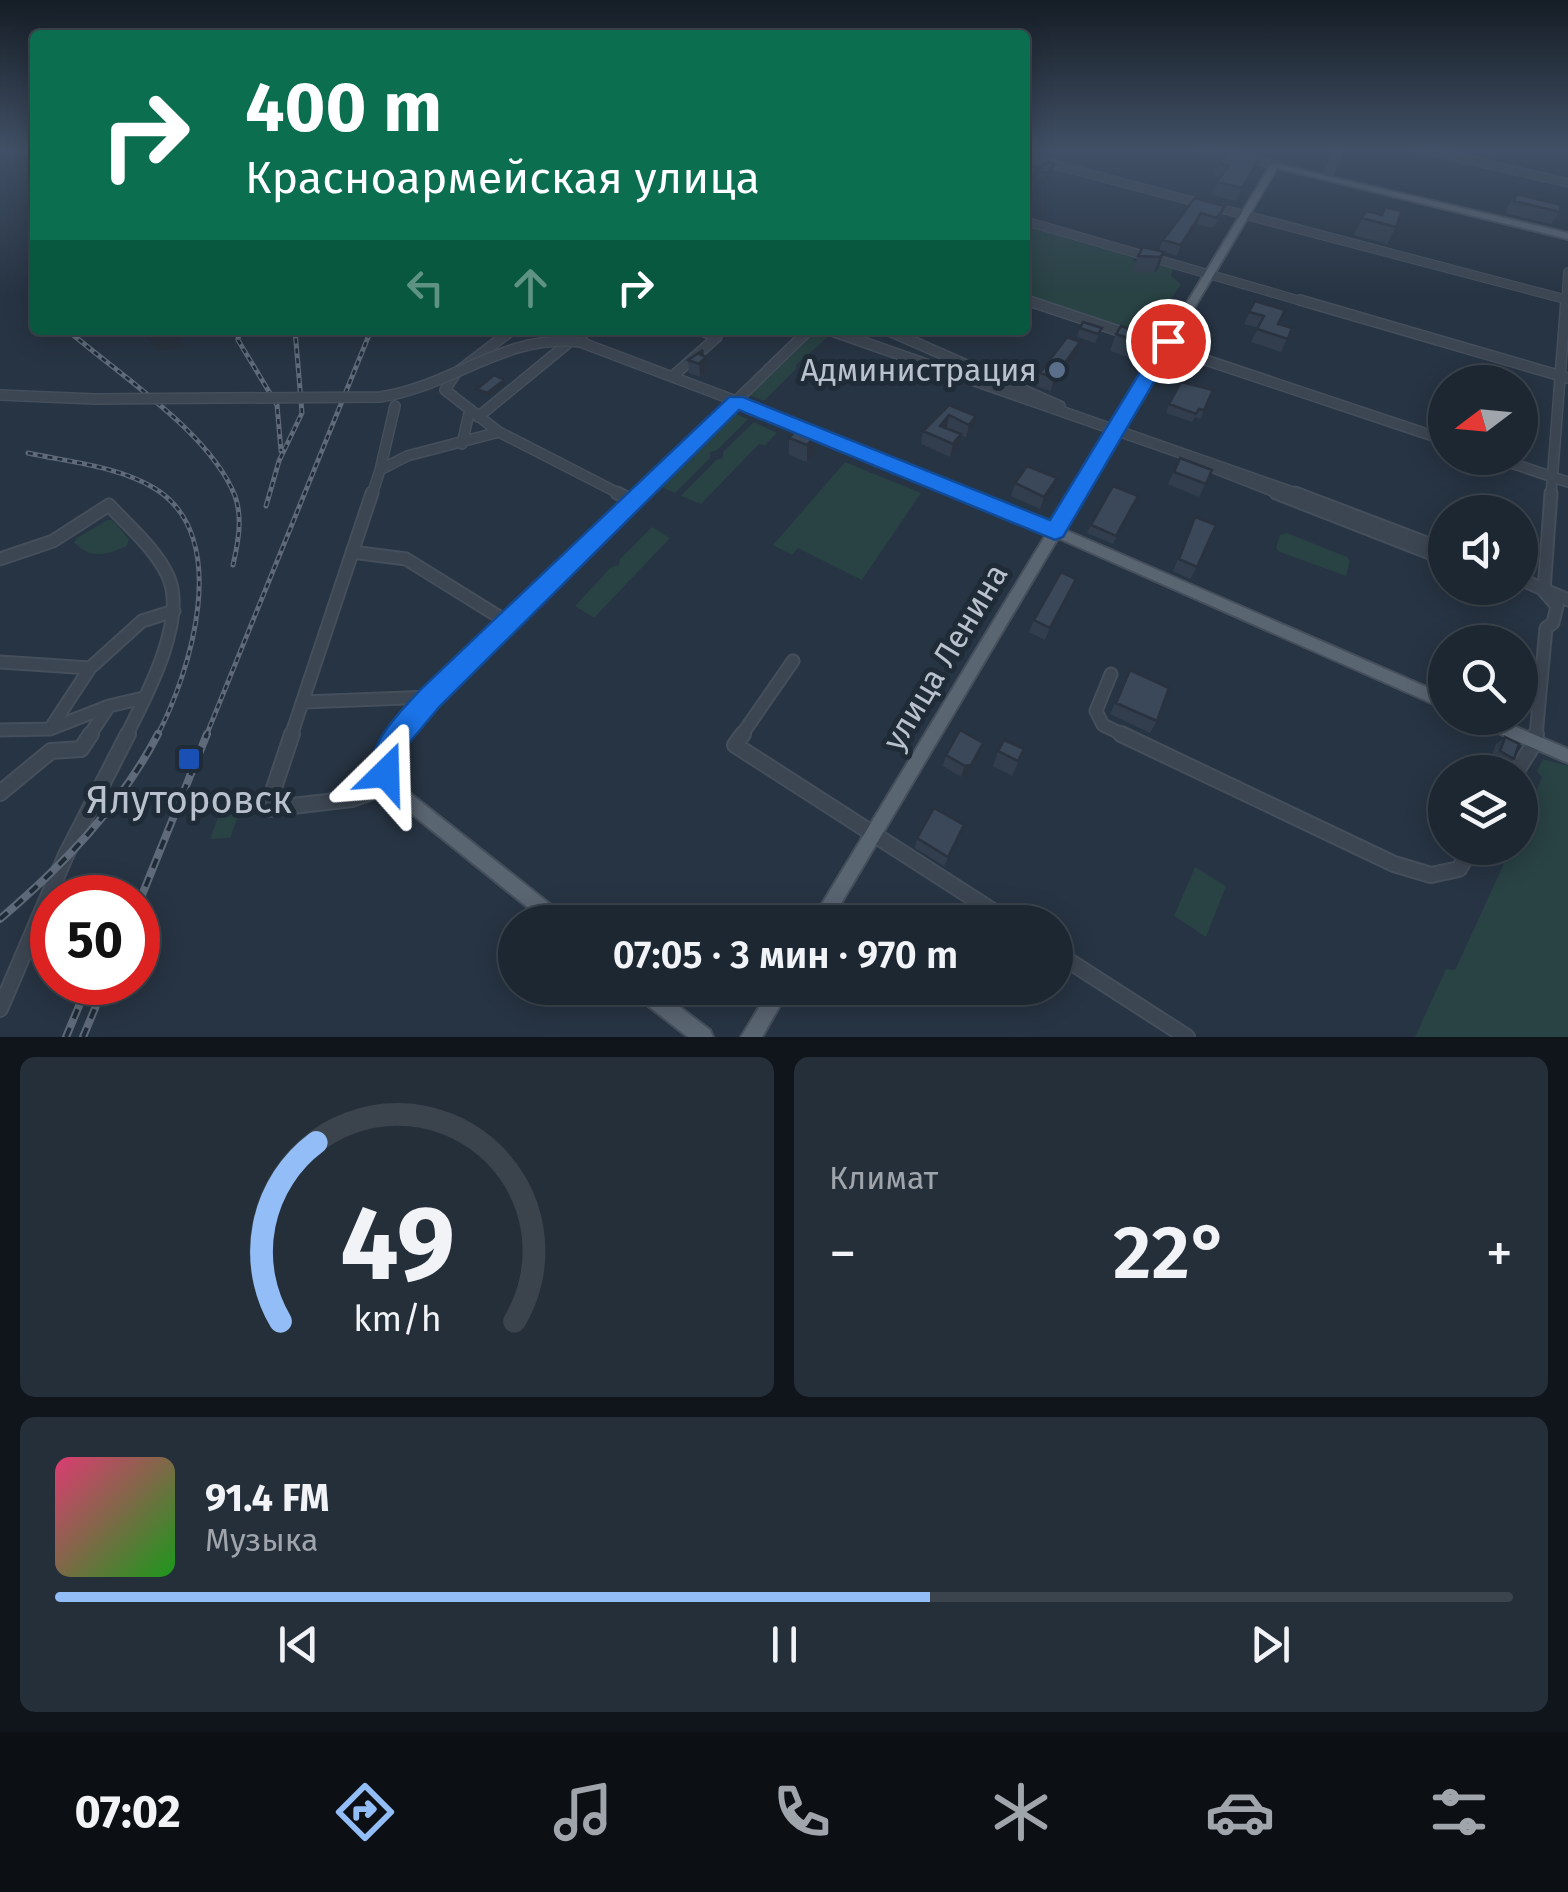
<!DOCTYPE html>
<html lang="ru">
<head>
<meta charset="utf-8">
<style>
  :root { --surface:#1d2732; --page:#252f3a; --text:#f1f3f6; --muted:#a0a5ac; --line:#3b444d; --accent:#93bdf7 }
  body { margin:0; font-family:"Fira Sans",sans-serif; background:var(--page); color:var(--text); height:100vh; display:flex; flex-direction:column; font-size:38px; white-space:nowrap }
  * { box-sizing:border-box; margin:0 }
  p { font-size:32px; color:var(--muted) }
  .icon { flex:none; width:55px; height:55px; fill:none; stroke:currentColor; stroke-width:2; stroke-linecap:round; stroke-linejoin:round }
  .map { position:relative; height:1037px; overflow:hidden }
  .panel { display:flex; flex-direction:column; gap:20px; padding:20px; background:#10151c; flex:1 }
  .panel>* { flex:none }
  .banner { position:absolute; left:30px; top:30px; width:1000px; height:305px; border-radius:10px; box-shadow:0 5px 25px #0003,0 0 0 2px var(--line); background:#0b6e4f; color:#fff; overflow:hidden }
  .needle { width:65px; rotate:254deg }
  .tools { position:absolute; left:1428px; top:365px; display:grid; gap:20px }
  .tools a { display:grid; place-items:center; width:110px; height:110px; border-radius:50%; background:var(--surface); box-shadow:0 5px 25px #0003,0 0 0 2px var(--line); font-size:50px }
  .speed { position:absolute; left:30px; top:875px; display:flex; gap:20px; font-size:50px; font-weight:700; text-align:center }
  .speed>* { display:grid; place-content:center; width:130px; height:130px; border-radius:50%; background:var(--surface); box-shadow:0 5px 25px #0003,0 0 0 2px var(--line); line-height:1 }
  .speed .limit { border:15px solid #d22; background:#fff; color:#111 }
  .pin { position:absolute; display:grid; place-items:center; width:85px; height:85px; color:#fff; margin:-42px; border:5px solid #fff; border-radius:50%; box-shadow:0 2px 10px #0007 }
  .me { position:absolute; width:110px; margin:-55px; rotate:22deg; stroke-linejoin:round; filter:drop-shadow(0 0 8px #0008) }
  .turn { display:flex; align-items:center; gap:35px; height:210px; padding:0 50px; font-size:45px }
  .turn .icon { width:130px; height:130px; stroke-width:2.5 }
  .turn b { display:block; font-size:70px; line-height:85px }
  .lanes { display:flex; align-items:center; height:95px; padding:0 50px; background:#0003; justify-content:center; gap:50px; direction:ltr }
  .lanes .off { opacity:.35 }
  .big { font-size:75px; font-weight:600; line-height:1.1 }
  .panel .widget { flex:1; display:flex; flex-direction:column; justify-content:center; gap:15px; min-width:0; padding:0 35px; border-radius:15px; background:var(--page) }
  .panel .dial { align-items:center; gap:0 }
  .dial svg { height:260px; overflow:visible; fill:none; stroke:var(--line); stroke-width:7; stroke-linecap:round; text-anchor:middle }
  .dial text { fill:var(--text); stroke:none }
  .song { display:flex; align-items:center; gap:30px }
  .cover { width:120px; height:120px; border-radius:15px; background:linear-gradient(135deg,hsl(340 70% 55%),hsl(120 70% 35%)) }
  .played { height:10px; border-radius:5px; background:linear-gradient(90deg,var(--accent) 60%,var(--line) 60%) }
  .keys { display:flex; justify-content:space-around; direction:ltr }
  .heat { display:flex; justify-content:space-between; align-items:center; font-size:55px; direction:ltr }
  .panel .tiles { flex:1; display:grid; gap:20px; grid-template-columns:1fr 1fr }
  .widget:last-child { grid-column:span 2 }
  .trip { position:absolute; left:498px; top:905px; width:575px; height:100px; border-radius:50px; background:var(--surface); box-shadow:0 5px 25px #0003,0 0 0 2px var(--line); font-weight:600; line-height:100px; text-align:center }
  .dock { display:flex; height:160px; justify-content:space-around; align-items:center; background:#0c1014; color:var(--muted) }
  .dock .icon { width:70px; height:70px }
  .dock .active { color:var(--accent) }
  .dock b { font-size:45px; color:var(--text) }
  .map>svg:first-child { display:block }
</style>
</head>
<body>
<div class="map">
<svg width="1568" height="1037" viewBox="0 0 1568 1037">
  <rect width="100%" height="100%" fill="#273443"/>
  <path fill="#294244" d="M1025,226L1134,258L1133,261L1173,268L1171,276L1181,284L1148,335L1025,295Z
    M815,330L830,335L796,365V369L764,401L749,395Z
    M730,411L748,419L717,450L710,452V458L675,493L655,484Z
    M754,422L777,433L765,445L759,444L701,504L681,496L716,460L723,458V452Z
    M845,462L921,493L862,580L798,548L792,555L773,545Z
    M107,520H112L129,539L127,546C107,555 90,560 74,542L77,538Z
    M652,527L670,538L594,618L575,606L610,568L619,565L620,559Z
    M1287,533L1347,557L1350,561L1346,576L1280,552L1276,548L1280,535Z
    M1543,759L1568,766V1037H1415L1446,969L1455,970L1511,848H1520V827L1531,803L1521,794L1528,789L1536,791L1542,777L1537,771Z
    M247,792L230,838L210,839L227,793Z
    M1195,867L1226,886L1206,937L1174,916Z"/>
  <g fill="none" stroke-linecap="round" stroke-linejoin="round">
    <g stroke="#454f5c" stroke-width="10">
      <path id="minor-far3" d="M1203,148L1275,165
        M1418,148L1568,183
        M1025,157L1568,300
        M1327,177L1339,148
        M1025,221L1308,303
        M1025,300L1034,303
        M1566,303L1568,272"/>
    </g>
    <g stroke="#454f5c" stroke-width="12">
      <path id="minor-far2" d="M1026,300L1445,440
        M1300,300L1568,378
        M512,330L456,373L445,390L499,432L622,495
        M552,330L583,341
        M829,330L1301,495
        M887,330L1060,406
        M580,342L736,401L809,330
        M673,376L717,337L699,330
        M0,395L95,399
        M478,417L567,344
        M462,444L470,409
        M1496,458L1568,482
        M1201,463L1283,495
        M380,470L395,406
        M372,495L380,470L407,456L499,432
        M1551,495L1566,300"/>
    </g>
    <g stroke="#454f5c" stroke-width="15">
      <path id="minor-far1" d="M617,493L633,501
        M1276,493L1445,559
        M1295,493L1445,550
        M352,552L406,559L509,623
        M0,559L53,541L109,505C129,527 155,548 168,576C188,619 146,697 126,736
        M1520,579L1568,600
        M0,662L90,668L142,621L174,611
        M1111,674L1096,711L1103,725L1126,736
        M304,702L431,697
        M50,729L90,668
        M0,730L50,729L109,706L143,698
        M89,736L109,706
        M291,736L372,493
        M741,736L793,661
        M1536,736L1546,628L1553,623L1557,606L1544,591L1551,493"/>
    </g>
    <g stroke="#454f5c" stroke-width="18">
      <path id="minor" d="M292,734L267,809L352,799L389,786
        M743,734L735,745L1010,922
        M1121,734L1394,864L1431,875L1459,869L1472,848
        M1516,772L1535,742L1536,734
        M0,793L51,751L81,749L91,734
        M1055,952L1187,1037
        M0,1009L66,855L128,734"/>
    </g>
    <g stroke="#454f5c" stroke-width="4">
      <path id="major" d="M1272,163L1568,233V239L1277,168L1063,529L1445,695V709L1058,538L830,922H811L1047,533L738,406L436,702C415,726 391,747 396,782L565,916L568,922H546L383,791C369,751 401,720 426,692L732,398H740L1052,525Z
        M1472,718H1495L1568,749V763L1475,723Z
        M632,988H655L710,1030L713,1037H688L634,995Z
        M771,988H790L762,1037H741Z"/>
    </g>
    <use href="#minor-far3" stroke="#3c4652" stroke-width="8"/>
    <use href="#minor-far2" stroke="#3c4652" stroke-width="9"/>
    <use href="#minor-far1" stroke="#3c4652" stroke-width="11"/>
    <use href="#minor" stroke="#3c4652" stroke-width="14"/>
    <use href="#major" fill="#5a6572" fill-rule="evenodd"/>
    <g stroke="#5e6a79" stroke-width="5">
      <path id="rail-far1" d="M239,330L238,340L277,405L281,451
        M71,333C121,376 211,434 235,496C243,518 238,543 233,565
        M28,453C69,462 117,466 154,488C234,536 190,673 157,736
        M266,506L279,461L302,413L295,330
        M206,736L371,330"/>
    </g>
    <g stroke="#5e6a79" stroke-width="8">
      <path id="rail" d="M138,905L207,734
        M0,919C62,866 120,807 158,734
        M66,1037L89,982
        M83,1037L106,982"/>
    </g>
    <use href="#rail-far1" stroke="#202b38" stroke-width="2.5" stroke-dasharray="5" stroke-linecap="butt"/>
    <use href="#rail" stroke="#202b38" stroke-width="4" stroke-dasharray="10" stroke-linecap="butt"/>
    <g stroke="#454f5c" stroke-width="12" stroke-linecap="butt">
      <path id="minor-bridge" d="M95,399L380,397C451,387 506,333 580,342"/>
    </g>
    <use href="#minor-bridge" stroke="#3c4652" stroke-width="9"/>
  </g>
  <path fill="#323e4d" d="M1261,155L1256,168L1236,201L1212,195L1220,178L1214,176L1219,163Z
    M1055,164L1053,172L1045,181L1037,179L1038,171Z
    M1516,194L1560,212L1551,224L1506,213L1508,206Z
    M1195,198L1225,206L1221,216L1213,228L1197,224L1177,256L1159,250L1163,240Z
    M1385,207L1396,227L1387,244L1354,235L1366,211L1381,215Z
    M1164,252L1158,269L1154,273L1132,272L1138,256Z
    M1255,301L1278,324L1292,328L1281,352L1251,342L1258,328L1244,324Z
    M1080,328H1102L1095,343L1077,337Z
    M1116,334H1144L1133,359L1110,351Z
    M703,350L707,370L700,377L689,373L688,360Z
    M1077,354L1051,391L1036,386L1040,373Z
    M1213,390L1200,419L1195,417L1192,422L1166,413L1169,404Z
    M949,405L973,428L966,438L961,435L958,447L950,457L921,444L923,431Z
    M797,429L814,454L807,462L789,455V438Z
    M1180,458L1212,470L1199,497L1168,484Z
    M1057,478L1053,491L1040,509L1011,496L1015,483Z
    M1138,496L1113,544L1087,533L1091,525Z
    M1195,517L1197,567L1190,579L1173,571Z
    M1076,579L1071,591L1045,640L1029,632L1034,620Z
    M1130,670L1157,721L1150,733L1110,714Z
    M1505,737L1514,759L1504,766L1491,758L1496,744Z
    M1024,749L1012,776L993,766L998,751Z
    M979,754L967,776L961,777L943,766L946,755Z
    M960,835L944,866L915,848L917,838Z"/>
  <path fill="#29323e" d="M1261,155L1256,168L1236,201L1242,188Z
    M1055,164L1053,172L1045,181L1046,173Z
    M1201,213L1197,224L1177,256L1181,245Z
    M1164,252L1158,269L1154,273L1160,257Z
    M173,330H182L181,346L158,351L149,339Z
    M1080,342L1077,354L1051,391L1054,378Z
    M703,350L704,359L706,357L707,370L700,377L699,354Z
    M504,380L505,384L488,397L487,393Z
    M949,415L947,427L938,438L940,426Z
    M976,416L973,428L966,438L969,425Z
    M961,434L958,447L950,457L953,444Z
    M815,437L814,454L807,462V445Z
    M1057,478L1053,491L1040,509L1044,497Z
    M1076,579L1071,591L1045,640L1050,628Z
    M983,743L979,754L967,776L961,777L965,766Z"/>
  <path fill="#3a4859" stroke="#29323e" stroke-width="2.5" d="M1229,148L1261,155L1242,188L1217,182L1228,166L1219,163Z
    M1046,162L1055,164L1046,173L1038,171Z
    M1516,194L1561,205L1560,212L1514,201Z
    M1195,198L1225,206L1217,218L1201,213L1181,245L1163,240Z
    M1385,207L1402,211L1396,227L1362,218L1366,211L1382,215Z
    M1143,247L1164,252L1160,257L1138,256Z
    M1255,301L1285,310L1278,324L1292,328L1288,339L1257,329L1264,316L1249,312Z
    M1083,322L1102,328L1098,334L1080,328Z
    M1121,326L1144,334L1139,342L1116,334Z
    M150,330H173V334L149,339Z
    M1067,337L1080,342L1054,378L1040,373Z
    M703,350L699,354L706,357L699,364L688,360Z
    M494,375L504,380L487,393L477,389Z
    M1181,382L1213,390L1204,410L1199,409L1196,414L1169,404Z
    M949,405L976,416L969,425L949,415L940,426L961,434L953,444L923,431Z
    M797,429L815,437L807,445L789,438Z
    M1180,458L1212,470L1206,484L1174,472Z
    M1027,466L1057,478L1044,497L1015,483Z
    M1113,486L1138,496L1116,536L1091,525Z
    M1195,517L1216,525L1197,567L1179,559Z
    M1061,572L1076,579L1050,628L1034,620Z
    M1130,670L1169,688L1157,721L1116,703Z
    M960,730L983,743L971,765L965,766L946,755Z
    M1505,737L1519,744L1514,759L1500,751Z
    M1004,740L1024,749L1018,761L998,751Z
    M934,808L964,825L948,857L917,838Z"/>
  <linearGradient id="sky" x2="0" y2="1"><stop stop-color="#151d25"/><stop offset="0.51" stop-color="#415066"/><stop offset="1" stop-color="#415066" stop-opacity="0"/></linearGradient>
  <rect width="1568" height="293" fill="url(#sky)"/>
  <path fill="#1a73e8" stroke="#114b97" stroke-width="2.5" d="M1168,336L1178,341L1063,537L1055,540L739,410L440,706L405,748L396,783L386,786L376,783C360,747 400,713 421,689L729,397H743L1050,520L1159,341Z"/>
  <circle fill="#5c6f8a" stroke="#202b38" stroke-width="4" cx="1057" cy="370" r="10"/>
  <rect fill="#1a4fb4" stroke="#202b38" stroke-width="4" x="177" y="747" width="24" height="24" rx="5"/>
  <g text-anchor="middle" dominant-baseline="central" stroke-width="10" stroke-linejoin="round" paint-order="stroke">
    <g font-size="32" fill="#b9c1cc" stroke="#202b38" text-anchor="end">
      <text x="1037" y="370">Администрация</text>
    </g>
    <g font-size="32" fill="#b9c1cc" stroke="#202b38">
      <text transform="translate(945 657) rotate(-59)">улица Ленина</text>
    </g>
    <g font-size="38" fill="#b9c1cc" stroke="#202b38">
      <text x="189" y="800">Ялуторовск</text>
    </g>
  </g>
</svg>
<div class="tools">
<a><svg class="needle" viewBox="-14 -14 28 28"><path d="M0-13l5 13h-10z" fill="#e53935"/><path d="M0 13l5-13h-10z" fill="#a0a5ac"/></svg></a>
<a><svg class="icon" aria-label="sound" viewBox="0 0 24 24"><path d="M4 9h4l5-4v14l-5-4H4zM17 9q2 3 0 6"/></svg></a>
<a><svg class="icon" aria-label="search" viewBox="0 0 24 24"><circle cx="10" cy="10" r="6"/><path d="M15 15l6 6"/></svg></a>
<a><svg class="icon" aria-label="layers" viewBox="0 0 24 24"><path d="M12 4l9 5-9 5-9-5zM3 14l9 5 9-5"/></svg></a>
</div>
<div class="speed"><div class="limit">50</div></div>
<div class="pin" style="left:1168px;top:341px;background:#d93025"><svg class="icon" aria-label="arrive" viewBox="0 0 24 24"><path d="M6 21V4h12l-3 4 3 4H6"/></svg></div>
<svg class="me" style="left:386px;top:773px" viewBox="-20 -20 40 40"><path d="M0-17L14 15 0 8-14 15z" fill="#1a73e8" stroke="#fff" stroke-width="4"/></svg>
<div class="trip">07:05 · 3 мин · 970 m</div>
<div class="banner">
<div class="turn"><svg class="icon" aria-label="right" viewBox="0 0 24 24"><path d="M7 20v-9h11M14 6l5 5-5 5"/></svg><div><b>400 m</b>Красноармейская улица</div></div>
<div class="lanes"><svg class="icon off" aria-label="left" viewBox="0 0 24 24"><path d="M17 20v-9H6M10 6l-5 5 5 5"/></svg><svg class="icon off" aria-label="ahead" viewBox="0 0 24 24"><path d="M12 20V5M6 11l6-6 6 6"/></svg><svg class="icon" aria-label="right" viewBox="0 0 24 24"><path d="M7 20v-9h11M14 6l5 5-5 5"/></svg></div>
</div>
</div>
<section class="panel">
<div class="tiles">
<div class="widget dial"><svg viewBox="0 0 100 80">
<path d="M14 69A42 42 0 1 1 86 69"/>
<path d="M14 69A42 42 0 0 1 25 14" stroke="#93bdf7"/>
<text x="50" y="56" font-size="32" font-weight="700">49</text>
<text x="50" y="72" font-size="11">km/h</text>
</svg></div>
<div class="widget"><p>Климат</p>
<div class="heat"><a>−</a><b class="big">22°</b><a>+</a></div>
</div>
<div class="widget">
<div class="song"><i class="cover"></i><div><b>91.4 FM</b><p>Музыка</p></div></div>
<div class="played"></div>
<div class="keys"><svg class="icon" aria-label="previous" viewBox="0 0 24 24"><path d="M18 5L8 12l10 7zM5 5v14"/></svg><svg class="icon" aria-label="pause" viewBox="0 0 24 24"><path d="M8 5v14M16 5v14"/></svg><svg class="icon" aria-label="next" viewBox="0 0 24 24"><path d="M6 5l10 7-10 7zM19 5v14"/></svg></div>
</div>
</div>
</section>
<nav class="dock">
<b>07:02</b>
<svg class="icon active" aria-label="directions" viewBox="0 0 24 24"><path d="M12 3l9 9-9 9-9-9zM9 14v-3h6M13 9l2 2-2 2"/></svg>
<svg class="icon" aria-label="music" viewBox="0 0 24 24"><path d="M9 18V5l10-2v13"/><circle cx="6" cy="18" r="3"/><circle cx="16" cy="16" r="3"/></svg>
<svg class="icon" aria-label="phone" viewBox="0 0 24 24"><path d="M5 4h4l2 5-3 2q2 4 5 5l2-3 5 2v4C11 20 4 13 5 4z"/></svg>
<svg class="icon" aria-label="climate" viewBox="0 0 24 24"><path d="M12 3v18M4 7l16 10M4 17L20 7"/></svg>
<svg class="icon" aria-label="car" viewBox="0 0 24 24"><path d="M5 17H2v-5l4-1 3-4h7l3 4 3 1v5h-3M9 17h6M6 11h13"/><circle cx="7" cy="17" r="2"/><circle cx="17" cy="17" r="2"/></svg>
<svg class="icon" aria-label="filters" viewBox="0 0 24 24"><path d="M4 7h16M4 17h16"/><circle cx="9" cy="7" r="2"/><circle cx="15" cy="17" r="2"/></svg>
</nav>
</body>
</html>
